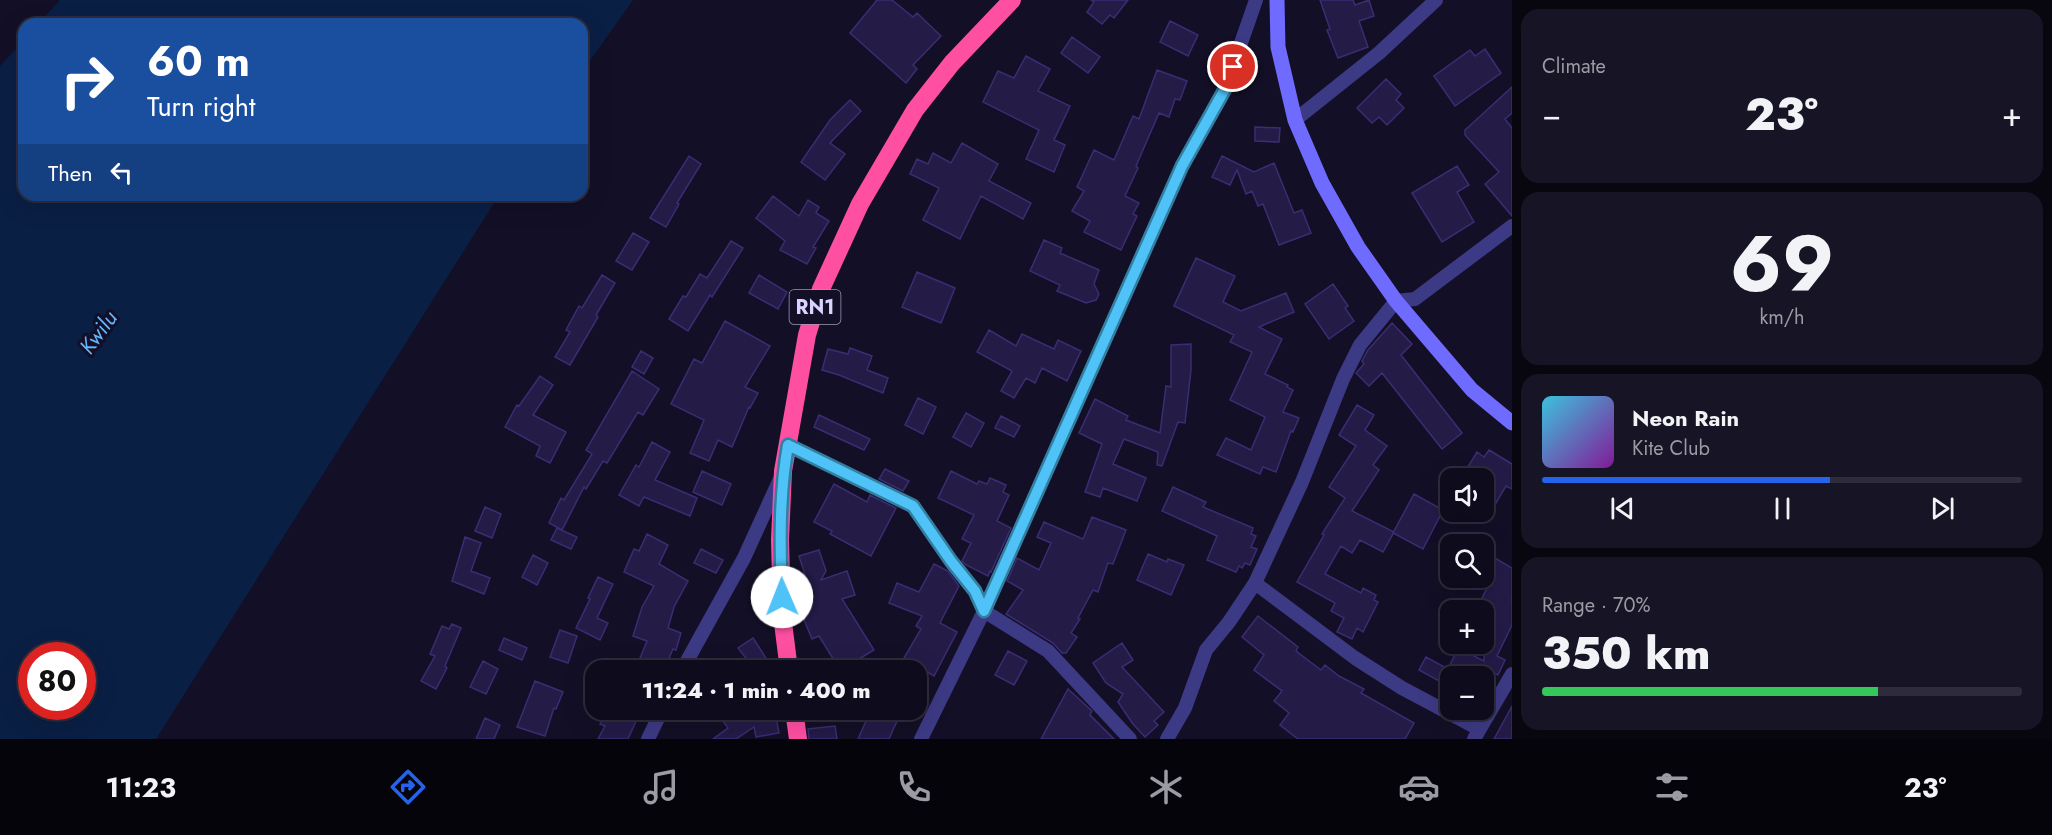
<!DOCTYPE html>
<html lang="en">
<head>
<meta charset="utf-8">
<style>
  :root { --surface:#0e0b1c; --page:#171425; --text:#f1f3f6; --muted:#9b9ba3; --line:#2e2b3b; --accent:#2563eb }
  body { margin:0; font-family:Jost,sans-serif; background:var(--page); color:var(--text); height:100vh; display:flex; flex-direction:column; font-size:22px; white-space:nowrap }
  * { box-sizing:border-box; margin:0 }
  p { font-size:20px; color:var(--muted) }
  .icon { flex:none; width:33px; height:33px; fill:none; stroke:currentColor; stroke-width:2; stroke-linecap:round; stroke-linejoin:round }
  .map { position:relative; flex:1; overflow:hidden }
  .sheet { display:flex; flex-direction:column; gap:9px; padding:9px; background:#08060f; width:540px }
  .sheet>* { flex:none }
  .top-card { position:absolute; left:18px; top:18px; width:570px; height:183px; border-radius:18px; box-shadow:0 6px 24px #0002,0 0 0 2px var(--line); background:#1a4fa0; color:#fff; overflow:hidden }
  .buttons { position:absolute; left:1440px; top:468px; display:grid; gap:12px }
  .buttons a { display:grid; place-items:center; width:54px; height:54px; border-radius:12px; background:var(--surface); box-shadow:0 6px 24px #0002,0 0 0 2px var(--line); font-size:30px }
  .speed { position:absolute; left:18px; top:642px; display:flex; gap:12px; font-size:30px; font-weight:700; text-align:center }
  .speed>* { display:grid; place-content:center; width:78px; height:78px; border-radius:50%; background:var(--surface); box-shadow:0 6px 24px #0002,0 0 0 2px var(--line); line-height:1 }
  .speed .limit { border:9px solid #d22; background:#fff; color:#111 }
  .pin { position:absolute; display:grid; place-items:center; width:51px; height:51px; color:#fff; margin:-26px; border:3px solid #fff; border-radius:50%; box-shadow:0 2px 6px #0007 }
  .me { position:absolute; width:66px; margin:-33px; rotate:359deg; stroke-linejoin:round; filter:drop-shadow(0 0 4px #0008) }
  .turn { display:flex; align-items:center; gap:21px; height:126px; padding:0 30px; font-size:27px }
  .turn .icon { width:78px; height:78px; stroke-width:2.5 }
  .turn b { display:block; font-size:42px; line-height:51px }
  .then { display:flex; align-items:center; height:57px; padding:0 30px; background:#0003; gap:12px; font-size:22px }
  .big { font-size:45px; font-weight:800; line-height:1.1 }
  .sheet .widget { flex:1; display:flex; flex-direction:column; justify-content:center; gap:9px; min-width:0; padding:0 21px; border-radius:18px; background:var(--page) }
  .sheet .dial { align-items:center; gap:0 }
  .dial b { font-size:78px; line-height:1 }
  .song { display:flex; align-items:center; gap:18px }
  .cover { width:72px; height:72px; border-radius:9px; background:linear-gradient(135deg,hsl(190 70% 55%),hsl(290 70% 35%)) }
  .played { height:6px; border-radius:3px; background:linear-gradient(90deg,var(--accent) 60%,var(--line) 60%) }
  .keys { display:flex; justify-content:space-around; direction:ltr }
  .heat { display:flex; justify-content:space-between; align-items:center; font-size:33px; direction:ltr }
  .charge { height:9px; border-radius:4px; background:linear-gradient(90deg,#34c759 70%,var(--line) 0) }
  .trip { position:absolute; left:585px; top:660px; width:342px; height:60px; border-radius:18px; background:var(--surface); box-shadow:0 6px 24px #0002,0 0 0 2px var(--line); font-weight:800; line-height:60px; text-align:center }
  .menu { display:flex; height:96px; justify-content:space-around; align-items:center; background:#06040b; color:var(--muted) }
  .menu .icon { width:42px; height:42px }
  .menu .active { color:var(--accent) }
  .menu b { font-size:27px; color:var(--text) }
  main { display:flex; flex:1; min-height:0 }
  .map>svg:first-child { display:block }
</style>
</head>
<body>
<main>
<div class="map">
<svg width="1512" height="739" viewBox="0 0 1512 739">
  <rect width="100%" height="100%" fill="#130f26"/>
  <path fill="#0a1f44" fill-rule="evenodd" d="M60,0H633L582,72V24H38Z
    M24,40V195H499L156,739H0V66ZM32,656H82V706H32Z"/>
  <path fill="#241b47" stroke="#3b2d73" stroke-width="1.5" d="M877,0H892L913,17L917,13L941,36L913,65L917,69L906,83L850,33Z
    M1091,0H1128L1114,18L1110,15L1102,24L1087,12L1094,2Z
    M1320,0H1353L1355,5L1369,0L1374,16L1359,21L1368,47L1338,58L1327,30L1330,29Z
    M1170,21L1198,35L1188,56L1160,42Z
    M1072,37L1100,57L1088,73L1061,53Z
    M1485,49L1501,73L1455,106L1434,76L1470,50L1475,56Z
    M1026,56L1050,69L1038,91L1070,106L1054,140L1065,145L1054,172L1026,159L1039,130L983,102L998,71L1014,78Z
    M1157,70L1187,81L1180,100L1175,99L1169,117L1159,113L1136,166L1138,168L1125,196L1139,203L1133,214L1137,216L1121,250L1084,232L1090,221L1072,211L1084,191L1077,187L1094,150L1114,160L1133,116L1139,119Z
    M1386,79L1401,94L1396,100L1404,108L1387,125L1379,117L1372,123L1357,108Z
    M1512,87V113L1505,119L1512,128V216L1485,184L1499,172L1465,135V130Z
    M850,100L861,111L830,143L845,154L825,180L801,162L830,120Z
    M1255,127L1280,128L1279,142L1255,141Z
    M962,143L998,164L989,181L1031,203L1023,219L981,196L960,239L923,220L939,188L910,174L917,159L928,164L933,153L951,163Z
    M689,156L701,164L677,203L679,204L666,227L650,218Z
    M1222,156L1254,172L1274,163L1294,213L1302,210L1311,233L1279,245L1263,204L1258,206L1252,191L1246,194L1237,170L1230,185L1212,177Z
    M1457,166L1469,185L1457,192L1474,222L1442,242L1412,193Z
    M773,196L799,216L808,200L819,207L816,213L829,221L813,247L816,248L807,264L780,250L785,241L756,218Z
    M633,233L649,242L632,270L616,261Z
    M1044,240L1062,248L1060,253L1099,270L1094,284L1099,294L1096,300L1086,303L1057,291L1060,285L1030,271Z
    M731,241L743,248L712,297L710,295L688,331L669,319L683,296L686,297L700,274L707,278Z
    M1196,258L1235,276L1223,302L1241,311L1286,293L1294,312L1259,327L1282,339L1265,374L1288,385L1287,387L1293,390L1283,412L1299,418L1293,432L1291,431L1276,472L1263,467L1260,474L1217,455L1226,438L1251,450L1265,417L1230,400L1252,352L1230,342L1234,335L1174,306Z
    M917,272L955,288L941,323L902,307Z
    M602,275L615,283L596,315L598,317L570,365L555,357L570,332L566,330L579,306L582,308Z
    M759,275L787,292L778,309L749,293Z
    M1333,284L1348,306L1345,308L1354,321L1329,339L1305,304Z
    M725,321L770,346L745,387L758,393L750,408L749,407L732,447L718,440L709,461L690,453L704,420L671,404L694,359L702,363Z
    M1392,323L1412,344L1401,355L1462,433L1442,449L1382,373L1369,386L1356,373L1364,364L1362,361L1368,350Z
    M989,330L1016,346L1022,334L1054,349L1058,340L1081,351L1067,381L1042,368L1035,383L1026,378L1014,398L1001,391L1012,371L977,352Z
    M1191,344V370L1185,423L1178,422L1162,466L1157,465L1158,452L1124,439L1113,464L1146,478L1137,501L1103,488L1100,497L1085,492L1102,444L1079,433L1095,399L1128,416L1126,420L1160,433L1166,386L1171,387V345Z
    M850,348L872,356L867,370L888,378L883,393L839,375L822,370L828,349L848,354Z
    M641,351L653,358L644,374L632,367Z
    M632,371L659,389L643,415L638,412L607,463L603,461L586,489L584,487L562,530L549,523L561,498L564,500L592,454L586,450Z
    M540,376L553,385L533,415L566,432L550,463L536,456L540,446L505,427L517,405L519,406Z
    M918,398L936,407L923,434L905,425Z
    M1357,405L1374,415L1365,430L1387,446L1373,465L1379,470L1352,511L1394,532L1383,552L1360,540L1352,553L1341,546L1325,574L1361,593L1363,588L1376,595L1374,600L1378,602L1363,632L1357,628L1352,639L1337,632L1344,618L1331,611L1335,603L1297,582L1324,535L1322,534L1345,498L1329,487L1356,446L1339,435Z
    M966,413L984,423L971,447L953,437Z
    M819,415L870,439L864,450L814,427Z
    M1001,416L1020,426L1014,437L995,428Z
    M652,442L670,452L655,480L697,498L690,516L644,497L639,506L619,495L636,465L639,467Z
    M1489,450L1512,464V489L1506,486L1493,508L1484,502V478H1461L1477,452L1484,457Z
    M885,469L909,481L903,491L879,479Z
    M702,471L731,484L722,505L693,492Z
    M951,471L977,484L979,481L987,484L990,478L1006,485L1003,492L1009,495L997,521L1011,528L991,572L990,571L988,576L966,565L962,561L971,543L962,539L974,515L938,498Z
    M834,484L867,502L870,495L896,508L871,556L830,534L832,531L814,522Z
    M1173,487L1206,502L1203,507L1253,528L1251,534L1256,536L1251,547L1257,549L1250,565L1245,563L1242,568L1239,566L1236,572L1207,560L1217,536L1162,511Z
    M1414,494L1443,510L1423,549L1393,533Z
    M485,507L501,514L492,538L475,531Z
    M1092,517L1126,530L1113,564L1108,563L1098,592L1093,590L1078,618L1080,619L1071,633L1077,637L1066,653H1062L1053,643L1006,614L1023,590L1007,581L1017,558L1039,570L1051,543L1037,537L1044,522L1083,539Z
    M557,528L577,537L571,549L551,540Z
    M647,534L668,545L659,564L688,581L674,607L668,628L681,633L676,650L673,649L664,670H635L647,641L633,636L642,607L654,586L624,572L634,549L639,551Z
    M465,537L481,543L471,571L490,578L484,594L452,581Z
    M701,549L723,560L716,573L694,563Z
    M819,550L826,571L821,580L847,571L855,595L842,599L874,650L854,662L862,670H840L819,636L812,639L802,615L807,613L800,592L807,590L806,585L808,584L799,556Z
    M1148,554L1167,562L1168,559L1184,565L1171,595L1137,580Z
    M1488,554L1512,568V625L1497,656L1505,660L1498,675L1490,671L1484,683V672L1481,676H1450V687L1419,670L1426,657L1448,669L1458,648L1484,661V610H1476L1489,584L1484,581V563Z
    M533,555L548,563L537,585L522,577Z
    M934,564L948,571L959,586L940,623L957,632L934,676L904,658L921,629L916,626L922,616L889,603L897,583L919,592Z
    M598,577L613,584L597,618L608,623L600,640L576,628L590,599L588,598Z
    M1258,616L1298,647L1296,651L1321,670L1325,665L1339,676L1364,689L1361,693L1414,723L1405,739H1298L1280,725L1289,713L1274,701L1282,691L1254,670L1264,655L1242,637Z
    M452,624L461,628L445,666L447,668L436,689L421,681L435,656L430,654L442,626L449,629Z
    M560,630L577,636L568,663L550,657Z
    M504,638L527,648L522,660L499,650Z
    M753,638L768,661L755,670L738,648Z
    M1122,643L1133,660L1122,667L1164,712L1154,721L1158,725L1145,737L1133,724L1118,702L1123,694L1106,683L1093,663Z
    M1008,651L1027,661L1014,685L995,675Z
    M483,661L498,669L486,694L470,687Z
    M535,681L563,692L556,709L554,708L545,736L517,727Z
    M1068,689L1092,711L1090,715L1114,739H1041Z
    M1512,706V739H1494Z
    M607,710H641L628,739H598L605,726L600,724Z
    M715,710H779L775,712L779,733L756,737L754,727L736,739H713L728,728Z
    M871,710H902L889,739H858Z
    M485,718L500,725L494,739H476Z
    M835,726L837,739H809L808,729Z"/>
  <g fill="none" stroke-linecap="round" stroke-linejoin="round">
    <path stroke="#3d3a85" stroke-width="14" d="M1295,120L1379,53L1436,0
      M788,445L913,506L951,561L975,592L984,611L1048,651L1130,739
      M1255,583L1355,658L1402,688L1479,729
      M682,670L744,558L780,479
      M648,739L662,710
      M921,739L984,611L1182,166L1225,89L1256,0
      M1167,739L1185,708L1206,650L1229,622L1255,583L1302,482L1343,379L1360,345L1396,301L1415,299L1512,226
      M1474,739L1512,674"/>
    <path stroke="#6f6bff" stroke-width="15" d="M1277,0L1278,47L1295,120L1322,183L1358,247L1396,301L1472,390L1512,423"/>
    <path stroke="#ff4fa3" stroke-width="18" d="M789,670L782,615L780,540L783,471L807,335L821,289L860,204L915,110L952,63L1012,0
      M794,710L798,739"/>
  </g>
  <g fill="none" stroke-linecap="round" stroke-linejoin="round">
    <g stroke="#337fa1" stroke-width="15">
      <path id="route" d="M782,597C780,546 779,495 788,445L913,506L951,561L975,591L984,611L1182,166L1225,89L1233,67"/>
    </g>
    <use href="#route" stroke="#4fc3f7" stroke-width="10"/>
  </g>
  <g text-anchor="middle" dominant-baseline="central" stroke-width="6" stroke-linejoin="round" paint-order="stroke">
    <rect fill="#130f26" stroke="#9e99be" stroke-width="1.5" x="789.5" y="290" width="51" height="34" rx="4.5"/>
    <g font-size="20" font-weight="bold" fill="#d9d4ff">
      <text x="815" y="307">RN1</text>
    </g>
    <g font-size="22" font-style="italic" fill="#62b6ff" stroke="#130f26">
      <text transform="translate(98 332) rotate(-54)">Kwilu</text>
    </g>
  </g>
</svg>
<div class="buttons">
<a><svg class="icon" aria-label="sound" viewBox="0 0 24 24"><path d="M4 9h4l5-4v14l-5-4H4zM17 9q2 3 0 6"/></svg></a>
<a><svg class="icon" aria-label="search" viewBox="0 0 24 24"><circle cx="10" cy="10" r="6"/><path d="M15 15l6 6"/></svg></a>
<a>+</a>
<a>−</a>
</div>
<div class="speed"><div class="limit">80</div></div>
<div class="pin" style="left:1233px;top:67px;background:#d93025"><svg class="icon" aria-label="arrive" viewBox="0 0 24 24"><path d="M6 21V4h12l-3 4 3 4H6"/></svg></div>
<svg class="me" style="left:782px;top:597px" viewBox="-20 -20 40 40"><circle r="19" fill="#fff"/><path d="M0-13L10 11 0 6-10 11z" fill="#4fc3f7"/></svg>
<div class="trip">11:24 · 1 min · 400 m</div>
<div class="top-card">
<div class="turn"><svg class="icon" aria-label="right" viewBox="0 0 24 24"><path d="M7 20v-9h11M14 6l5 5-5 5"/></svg><div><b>60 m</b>Turn right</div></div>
<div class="then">Then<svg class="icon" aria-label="left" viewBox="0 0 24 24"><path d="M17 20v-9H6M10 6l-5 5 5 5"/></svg></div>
</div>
</div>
<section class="sheet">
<div class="widget"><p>Climate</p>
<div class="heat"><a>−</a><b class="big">23°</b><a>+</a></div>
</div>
<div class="widget dial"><b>69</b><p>km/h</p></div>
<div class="widget">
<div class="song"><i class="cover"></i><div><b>Neon Rain</b><p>Kite Club</p></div></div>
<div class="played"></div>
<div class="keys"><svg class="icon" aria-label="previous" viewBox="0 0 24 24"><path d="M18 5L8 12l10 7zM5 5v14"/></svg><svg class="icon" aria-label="pause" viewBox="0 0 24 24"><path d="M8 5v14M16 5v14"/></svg><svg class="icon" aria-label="next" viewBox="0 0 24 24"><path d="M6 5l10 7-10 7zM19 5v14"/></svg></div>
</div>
<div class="widget"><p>Range · 70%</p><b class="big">350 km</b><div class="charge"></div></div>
</section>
</main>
<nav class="menu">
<b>11:23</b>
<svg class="icon active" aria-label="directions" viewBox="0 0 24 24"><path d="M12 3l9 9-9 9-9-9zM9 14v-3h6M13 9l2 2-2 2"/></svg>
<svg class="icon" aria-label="music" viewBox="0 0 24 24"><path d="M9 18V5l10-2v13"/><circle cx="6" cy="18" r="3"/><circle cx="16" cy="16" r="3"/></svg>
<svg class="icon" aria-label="phone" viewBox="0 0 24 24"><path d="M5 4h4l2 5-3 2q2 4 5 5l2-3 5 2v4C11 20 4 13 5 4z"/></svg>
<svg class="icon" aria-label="climate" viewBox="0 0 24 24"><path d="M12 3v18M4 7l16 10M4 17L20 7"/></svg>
<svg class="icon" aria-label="car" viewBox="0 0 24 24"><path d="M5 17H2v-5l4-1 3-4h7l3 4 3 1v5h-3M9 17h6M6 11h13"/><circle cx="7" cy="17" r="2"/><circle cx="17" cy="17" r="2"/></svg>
<svg class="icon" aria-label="filters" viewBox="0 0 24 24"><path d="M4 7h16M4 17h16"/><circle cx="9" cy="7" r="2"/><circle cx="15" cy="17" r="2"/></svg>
<b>23°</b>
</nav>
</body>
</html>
